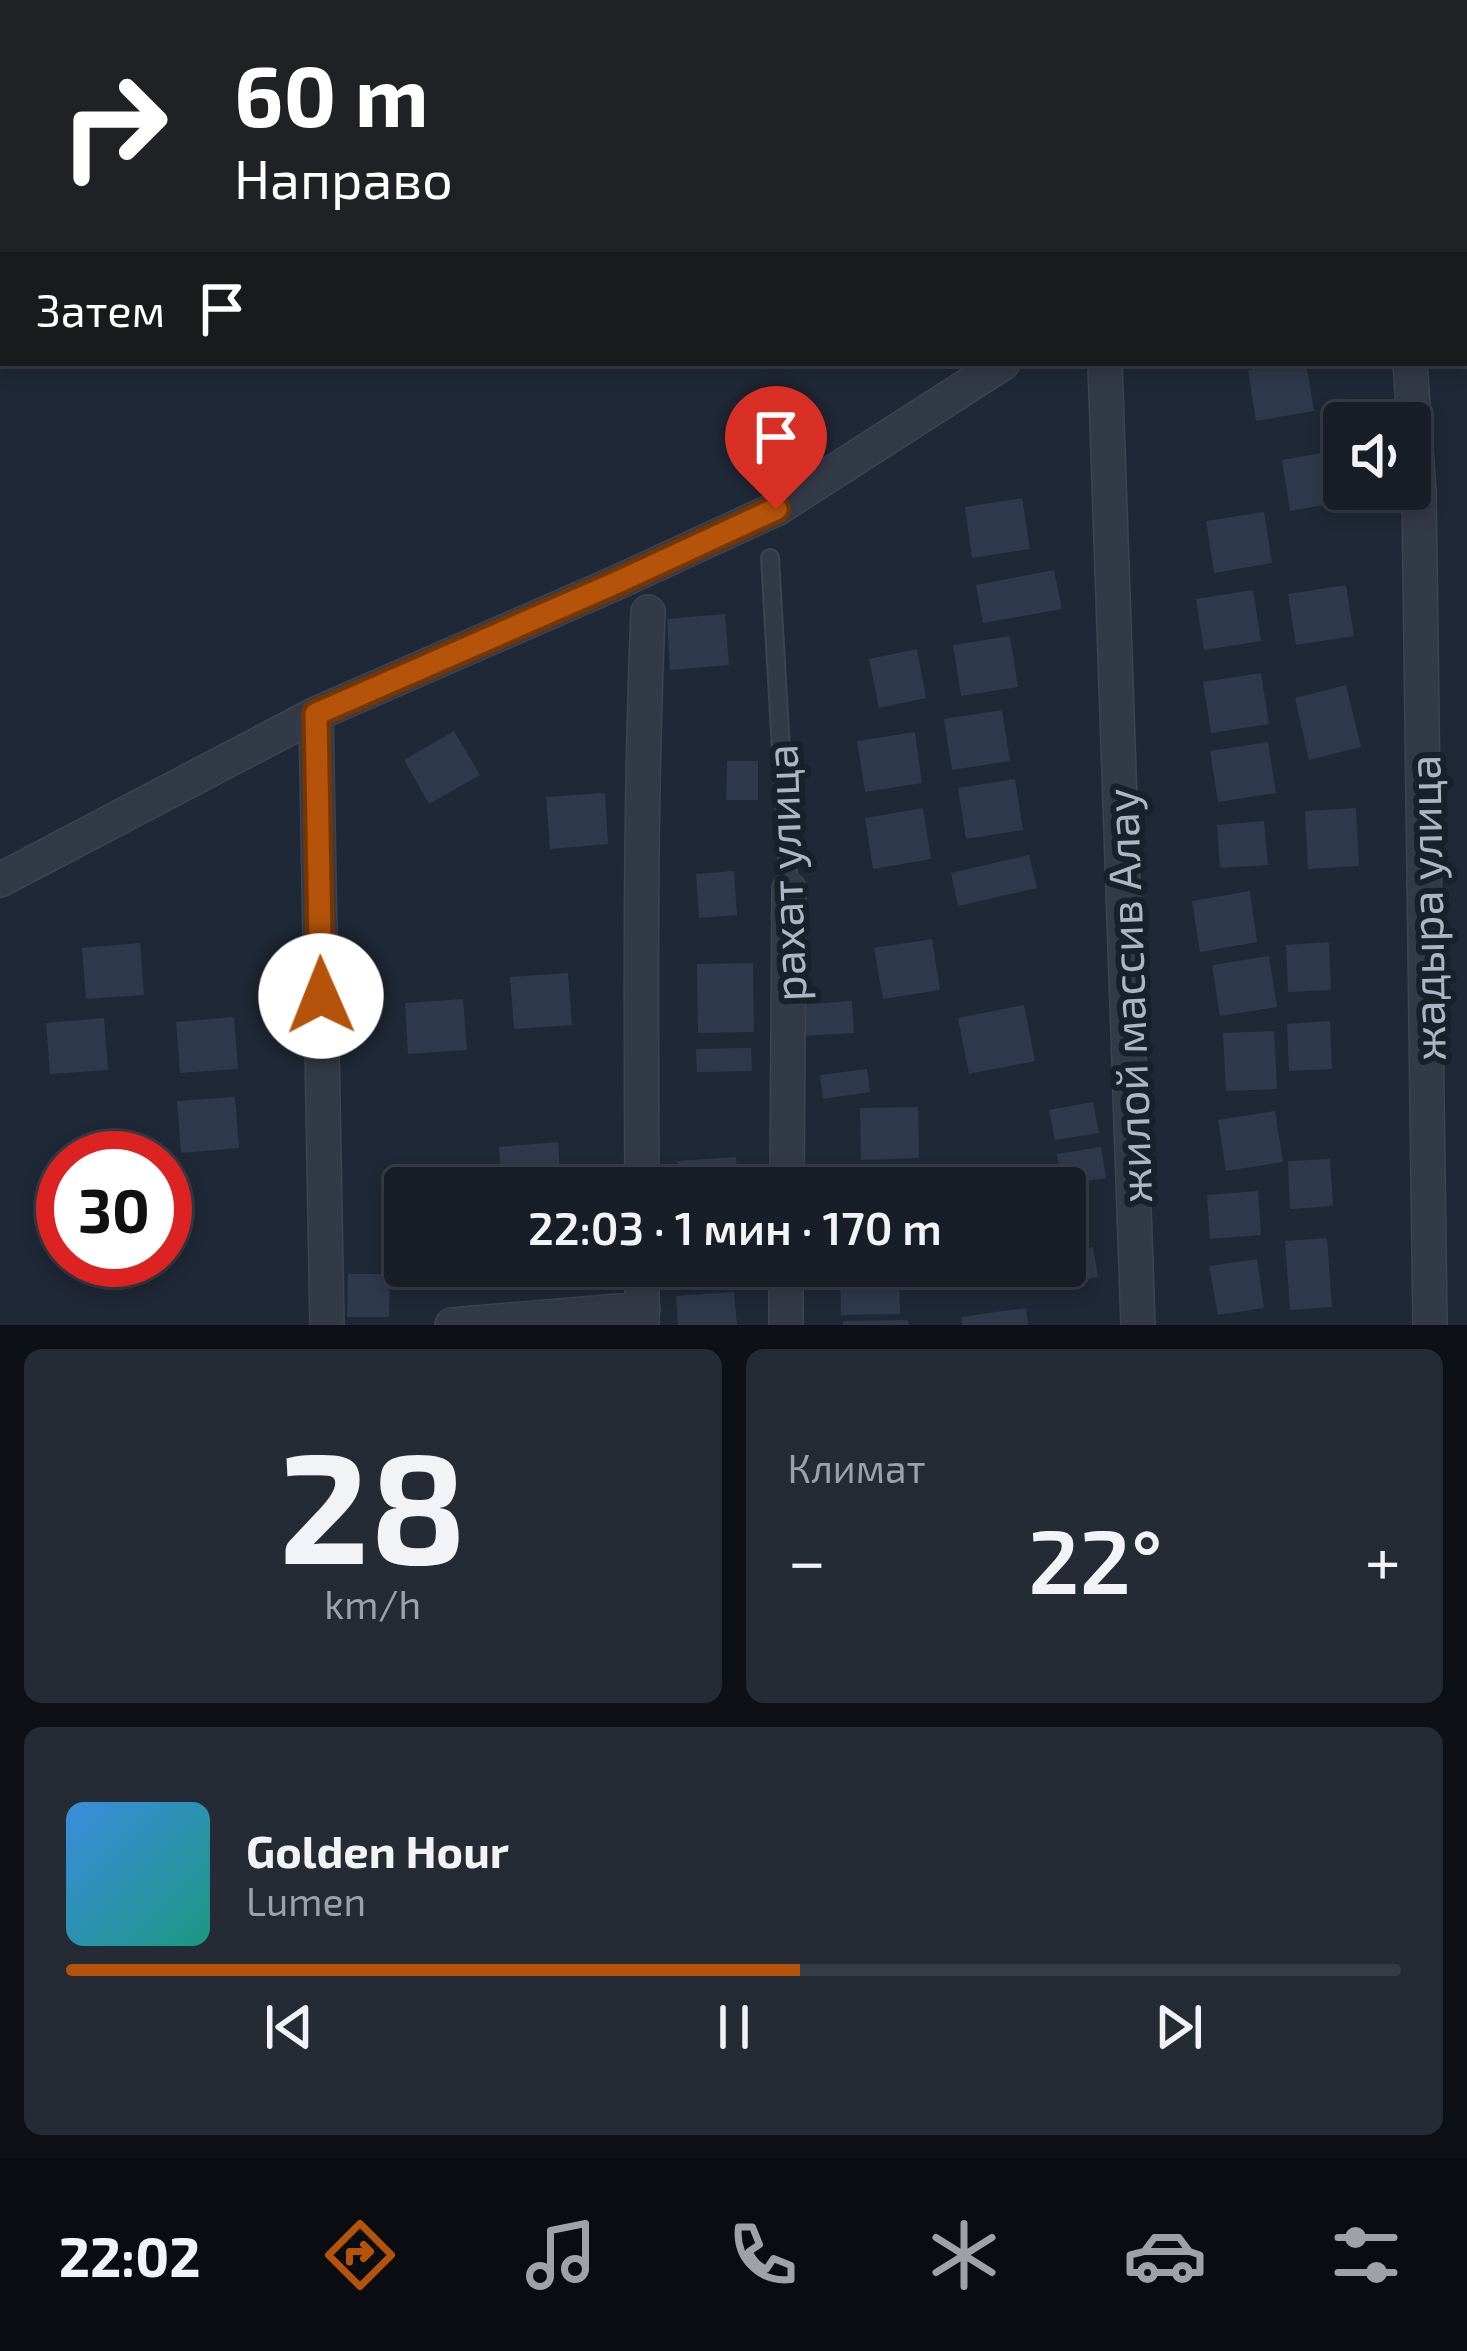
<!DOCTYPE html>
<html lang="ru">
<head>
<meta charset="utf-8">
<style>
  :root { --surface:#171e28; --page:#242b34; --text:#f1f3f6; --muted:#9ea2a8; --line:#363c45; --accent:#b45309 }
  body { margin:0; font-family:"Exo 2",sans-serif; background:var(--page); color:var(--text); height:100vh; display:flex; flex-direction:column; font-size:45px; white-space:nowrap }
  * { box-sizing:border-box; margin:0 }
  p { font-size:39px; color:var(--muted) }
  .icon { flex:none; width:66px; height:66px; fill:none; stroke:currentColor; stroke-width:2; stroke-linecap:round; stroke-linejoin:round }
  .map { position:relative; height:1325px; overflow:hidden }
  .sheet { display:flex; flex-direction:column; gap:24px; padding:24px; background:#0d1016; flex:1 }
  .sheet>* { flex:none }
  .banner { position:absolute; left:0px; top:0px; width:1467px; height:366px; box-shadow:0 6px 18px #0003,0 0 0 3px var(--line); background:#202124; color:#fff; overflow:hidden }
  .controls { position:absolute; left:1323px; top:402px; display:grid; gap:24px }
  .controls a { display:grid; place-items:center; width:108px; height:108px; border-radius:12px; background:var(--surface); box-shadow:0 6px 18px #0003,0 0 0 3px var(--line); font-size:60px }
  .speed { position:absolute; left:36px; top:1131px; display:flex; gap:24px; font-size:60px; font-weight:700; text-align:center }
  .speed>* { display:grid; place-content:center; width:156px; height:156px; border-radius:50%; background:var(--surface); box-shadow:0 6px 18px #0003,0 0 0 3px var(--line); line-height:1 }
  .speed .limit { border:18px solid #d22; background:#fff; color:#111 }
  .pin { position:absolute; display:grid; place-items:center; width:102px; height:102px; color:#fff; margin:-123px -51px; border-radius:50% 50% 50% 0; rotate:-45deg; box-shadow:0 0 12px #0007 }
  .pin .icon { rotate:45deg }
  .me { position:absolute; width:132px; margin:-66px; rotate:359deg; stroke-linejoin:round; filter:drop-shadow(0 0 9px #0008) }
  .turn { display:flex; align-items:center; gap:42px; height:252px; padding:0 36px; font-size:54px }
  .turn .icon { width:156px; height:156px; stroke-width:2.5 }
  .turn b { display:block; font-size:84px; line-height:102px }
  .then { display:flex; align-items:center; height:114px; padding:0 36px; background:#0003; gap:24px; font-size:45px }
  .big { font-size:90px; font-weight:600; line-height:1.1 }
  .sheet .tile { flex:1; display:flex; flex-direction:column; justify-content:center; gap:18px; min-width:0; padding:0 42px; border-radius:18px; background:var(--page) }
  .sheet .dial { align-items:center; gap:0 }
  .dial b { font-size:156px; line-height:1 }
  .song { display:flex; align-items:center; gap:36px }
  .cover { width:144px; height:144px; border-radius:18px; background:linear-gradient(135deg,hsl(210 70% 55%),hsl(170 70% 35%)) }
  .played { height:12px; border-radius:6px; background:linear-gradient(90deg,var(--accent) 55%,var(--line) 55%) }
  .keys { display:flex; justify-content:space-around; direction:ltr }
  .heat { display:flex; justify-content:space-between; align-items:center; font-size:66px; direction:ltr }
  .sheet .tiles { flex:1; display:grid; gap:24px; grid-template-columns:1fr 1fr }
  .tile:last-child { grid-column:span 2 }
  .trip { position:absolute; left:384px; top:1167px; width:702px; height:120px; border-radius:12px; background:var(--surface); box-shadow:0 6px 18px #0003,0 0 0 3px var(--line); font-weight:600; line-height:120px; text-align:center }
  .dock { display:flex; height:192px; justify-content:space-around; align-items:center; background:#090c10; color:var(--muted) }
  .dock .icon { width:84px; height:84px }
  .dock .on { color:var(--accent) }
  .dock b { font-size:54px; color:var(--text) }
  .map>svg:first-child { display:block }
</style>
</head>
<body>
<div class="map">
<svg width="1467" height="1325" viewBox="0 0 1467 1325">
  <rect width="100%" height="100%" fill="#1f2836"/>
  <path fill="#2e394b" d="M1290,363H1306L1314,411L1256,421L1248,370Z
    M1339,450L1347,501L1290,511L1282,460Z
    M1022,498L1030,549L972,558L965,507Z
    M1264,512L1272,563L1214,573L1206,521Z
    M1054,570L1062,609L983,623L976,585Z
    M1346,585L1354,636L1296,645L1288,594Z
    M1253,590L1261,641L1204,650L1196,599Z
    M725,614L729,665L670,670L667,619Z
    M1010,636L1018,687L961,696L953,645Z
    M917,649L926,698L879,708L869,659Z
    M1261,673L1269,724L1211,733L1203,682Z
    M1346,685L1361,747L1309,760L1295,698Z
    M1002,710L1010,761L952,770L944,719Z
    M454,731L480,775L429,804L404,760Z
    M915,732L922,783L865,792L857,741Z
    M1268,742L1276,793L1218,802L1210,751Z
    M727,761H758V800H726Z
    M1015,779L1023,830L966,839L958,788Z
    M605,793L608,844L550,849L546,797Z
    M923,808L931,859L873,869L865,818Z
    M1356,808L1359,866L1308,869L1305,811Z
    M1264,821L1268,865L1220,868L1217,825Z
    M1029,855L1037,888L958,906L951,873Z
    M734,871L737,915L699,918L696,874Z
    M1250,891L1257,942L1200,952L1192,901Z
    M932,939L940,990L883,999L874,948Z
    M1329,942L1331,990L1288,992L1286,945Z
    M140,943L144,995L86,999L82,948Z
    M1269,956L1277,1007L1220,1016L1212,965Z
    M753,963L754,1032L698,1033L697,964Z
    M568,973L572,1025L514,1029L510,977Z
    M463,999L467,1050L408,1054L405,1003Z
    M852,1001L854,1033L801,1036L799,1005Z
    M1024,1005L1035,1061L969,1074L958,1018Z
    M234,1017L238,1069L180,1073L176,1022Z
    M104,1018L108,1070L50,1074L46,1023Z
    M1330,1021L1332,1069L1289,1071L1287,1024Z
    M1274,1031L1277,1089L1226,1091L1223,1033Z
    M751,1048L752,1071L697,1072L696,1049Z
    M867,1069L870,1092L823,1099L820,1075Z
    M235,1097L239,1148L181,1153L177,1101Z
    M1093,1102L1099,1133L1055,1140L1049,1110Z
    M918,1107L919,1158L861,1160L860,1108Z
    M1275,1111L1283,1162L1226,1171L1218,1120Z
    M558,1142L561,1188H502L499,1147Z
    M1101,1147L1106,1178L1062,1185L1057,1154Z
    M736,1157L738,1188H680L677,1161Z
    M1330,1159L1333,1206L1290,1209L1288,1161Z
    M456,1172L457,1188H405V1222H402L398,1177Z
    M919,1182V1188H861V1183Z
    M1258,1191L1261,1235L1210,1239L1207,1195Z
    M1327,1238L1332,1307L1290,1310L1285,1241Z
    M1093,1247L1098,1277L1054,1285L1051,1266H1065V1251Z
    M1257,1259L1264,1308L1218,1315L1209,1266Z
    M840,1266H899L900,1314L841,1315Z
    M348,1274H390L389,1317H347Z
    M734,1292L737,1325H678L676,1296Z
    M1026,1308L1028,1325H962L961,1317Z
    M908,1320L909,1325H843V1321Z"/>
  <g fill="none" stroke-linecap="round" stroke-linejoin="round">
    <g stroke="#3c4450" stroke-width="20">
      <path id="service" d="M770,558L789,889"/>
    </g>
    <g stroke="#3c4450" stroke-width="36">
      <path id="minor" d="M1464,117L1467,115
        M1410,363L1419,492L1430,1325
        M1105,364L1138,1325
        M316,714L327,1325
        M0,880L316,714L618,582L776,509L1003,363
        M642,1188C641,996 640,804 648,612
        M787,1188L789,889
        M452,1325L643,1309
        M642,1325V1266
        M786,1325V1266"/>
    </g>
    <use href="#service" stroke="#333a47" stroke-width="16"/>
    <use href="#minor" stroke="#333a47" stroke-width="33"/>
  </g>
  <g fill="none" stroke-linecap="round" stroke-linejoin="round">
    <g stroke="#753606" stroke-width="30">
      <path id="route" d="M321,996L316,714L618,582L776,509"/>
    </g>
    <use href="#route" stroke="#b45309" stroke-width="21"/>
  </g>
  <g text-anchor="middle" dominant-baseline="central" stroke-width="12" stroke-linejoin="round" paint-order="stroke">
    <g font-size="45" fill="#adb5c4" stroke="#18202b">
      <text transform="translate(784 873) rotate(-92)">рахат улица</text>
      <text transform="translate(1425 908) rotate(-91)">жадыра улица</text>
      <text transform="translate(1127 996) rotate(-92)">жилой массив Алау</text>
    </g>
  </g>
</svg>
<div class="controls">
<a><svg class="icon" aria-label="sound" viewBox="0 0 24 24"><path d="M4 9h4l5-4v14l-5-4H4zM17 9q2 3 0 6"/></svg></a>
</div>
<div class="speed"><div class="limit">30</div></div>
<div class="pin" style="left:776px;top:509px;background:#d93025"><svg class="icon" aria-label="arrive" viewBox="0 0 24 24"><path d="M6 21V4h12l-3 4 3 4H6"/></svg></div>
<svg class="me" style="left:321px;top:996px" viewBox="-20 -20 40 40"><circle r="19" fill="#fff"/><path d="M0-13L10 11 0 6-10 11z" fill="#b45309"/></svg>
<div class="trip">22:03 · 1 мин · 170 m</div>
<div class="banner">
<div class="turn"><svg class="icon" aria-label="right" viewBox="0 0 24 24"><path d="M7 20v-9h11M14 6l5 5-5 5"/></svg><div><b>60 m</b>Направо</div></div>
<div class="then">Затем<svg class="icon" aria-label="arrive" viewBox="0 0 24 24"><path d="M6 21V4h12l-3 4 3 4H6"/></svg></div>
</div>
</div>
<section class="sheet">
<div class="tiles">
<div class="tile dial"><b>28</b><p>km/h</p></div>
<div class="tile"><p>Климат</p>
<div class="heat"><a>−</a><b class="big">22°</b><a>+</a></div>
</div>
<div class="tile">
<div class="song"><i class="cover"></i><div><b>Golden Hour</b><p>Lumen</p></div></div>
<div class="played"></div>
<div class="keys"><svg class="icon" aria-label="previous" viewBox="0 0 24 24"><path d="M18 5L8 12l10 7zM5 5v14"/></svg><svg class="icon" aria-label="pause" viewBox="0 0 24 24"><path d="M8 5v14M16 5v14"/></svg><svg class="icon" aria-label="next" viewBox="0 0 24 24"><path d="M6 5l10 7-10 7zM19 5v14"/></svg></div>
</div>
</div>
</section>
<nav class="dock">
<b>22:02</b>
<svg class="icon on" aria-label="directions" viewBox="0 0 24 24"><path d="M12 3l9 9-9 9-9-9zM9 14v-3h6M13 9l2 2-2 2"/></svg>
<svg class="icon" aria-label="music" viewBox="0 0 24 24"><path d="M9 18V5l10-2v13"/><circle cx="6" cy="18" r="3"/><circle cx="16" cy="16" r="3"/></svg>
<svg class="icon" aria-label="phone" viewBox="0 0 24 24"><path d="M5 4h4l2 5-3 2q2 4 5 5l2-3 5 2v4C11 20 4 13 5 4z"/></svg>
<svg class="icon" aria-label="climate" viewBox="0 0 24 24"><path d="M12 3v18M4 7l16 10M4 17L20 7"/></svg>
<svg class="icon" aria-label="car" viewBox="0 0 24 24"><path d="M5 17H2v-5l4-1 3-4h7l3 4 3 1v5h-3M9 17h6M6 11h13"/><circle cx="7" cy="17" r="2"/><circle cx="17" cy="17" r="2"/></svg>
<svg class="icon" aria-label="filters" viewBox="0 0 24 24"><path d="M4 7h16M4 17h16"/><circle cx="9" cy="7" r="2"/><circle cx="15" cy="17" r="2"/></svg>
</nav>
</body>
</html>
